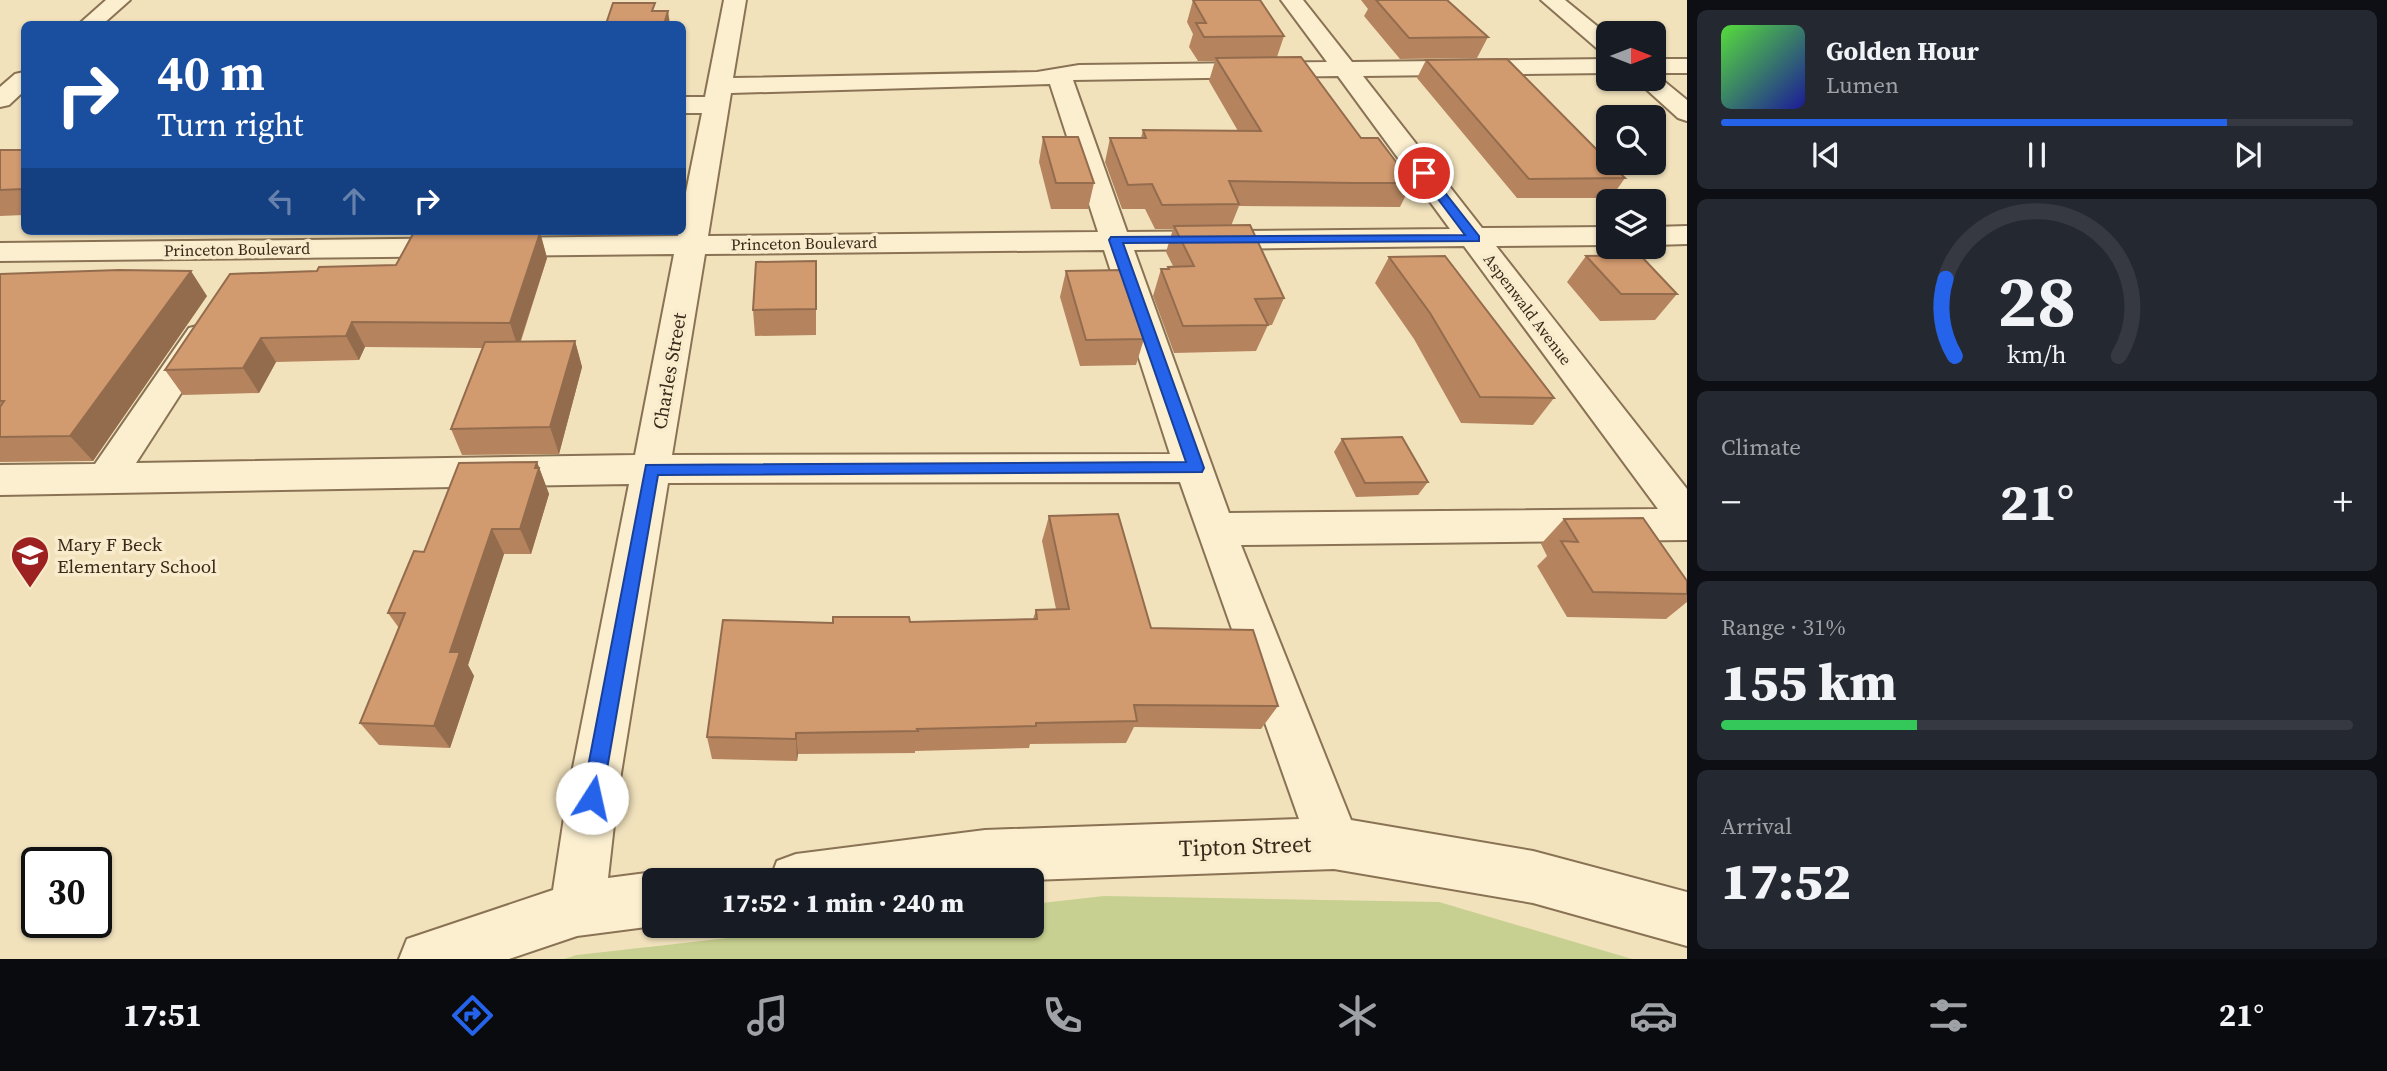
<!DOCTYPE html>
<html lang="en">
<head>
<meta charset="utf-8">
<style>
  :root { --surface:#171b24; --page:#242831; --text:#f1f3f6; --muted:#9ea1a6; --line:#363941; --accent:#2563eb }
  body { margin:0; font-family:"Source Serif 4",serif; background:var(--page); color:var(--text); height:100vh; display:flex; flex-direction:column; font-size:26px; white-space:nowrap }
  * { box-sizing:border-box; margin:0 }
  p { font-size:23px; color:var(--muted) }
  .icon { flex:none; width:38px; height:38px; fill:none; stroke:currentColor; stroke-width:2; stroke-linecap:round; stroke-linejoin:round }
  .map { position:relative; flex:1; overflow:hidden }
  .details { display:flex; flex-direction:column; gap:10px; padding:10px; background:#0d0f14; width:700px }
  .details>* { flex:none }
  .guide { position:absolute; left:21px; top:21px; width:665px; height:214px; border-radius:10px; box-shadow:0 2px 5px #0004; background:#1a4fa0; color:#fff; overflow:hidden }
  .needle { width:46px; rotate:90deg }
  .tools { position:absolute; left:1596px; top:21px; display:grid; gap:14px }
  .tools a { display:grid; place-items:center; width:70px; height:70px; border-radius:10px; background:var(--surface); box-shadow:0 2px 5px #0004; font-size:35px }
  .speed { position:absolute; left:21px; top:847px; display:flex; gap:14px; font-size:35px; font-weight:700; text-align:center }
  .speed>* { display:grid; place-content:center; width:91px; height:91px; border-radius:50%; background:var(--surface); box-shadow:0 2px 5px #0004; line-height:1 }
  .speed .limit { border:4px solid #111; border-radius:10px; background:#fff; color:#111 }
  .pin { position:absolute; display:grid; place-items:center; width:60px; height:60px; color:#fff; margin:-30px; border:4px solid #fff; border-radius:50%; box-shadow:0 2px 7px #0007 }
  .me { position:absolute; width:77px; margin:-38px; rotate:10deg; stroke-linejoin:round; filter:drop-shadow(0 0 5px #0008) }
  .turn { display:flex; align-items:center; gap:24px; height:147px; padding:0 21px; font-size:32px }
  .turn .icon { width:91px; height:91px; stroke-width:2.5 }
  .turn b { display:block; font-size:49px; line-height:60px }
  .lanes { display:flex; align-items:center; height:66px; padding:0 21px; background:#0003; justify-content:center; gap:35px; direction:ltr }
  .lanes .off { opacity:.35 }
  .big { font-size:52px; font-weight:800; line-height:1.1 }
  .details .tile { flex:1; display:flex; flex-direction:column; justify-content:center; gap:10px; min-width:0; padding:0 24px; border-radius:10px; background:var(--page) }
  .details .dial { align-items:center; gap:0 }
  .dial svg { height:182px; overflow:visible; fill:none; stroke:var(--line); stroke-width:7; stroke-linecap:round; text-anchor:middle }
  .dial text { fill:var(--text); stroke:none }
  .song { display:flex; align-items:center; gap:21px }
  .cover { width:84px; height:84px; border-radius:10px; background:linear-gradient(135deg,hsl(110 70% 55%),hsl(240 70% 35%)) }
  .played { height:7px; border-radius:4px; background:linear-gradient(90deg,var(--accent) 80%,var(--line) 80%) }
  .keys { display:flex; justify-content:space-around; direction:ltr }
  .heat { display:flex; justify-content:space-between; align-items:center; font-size:38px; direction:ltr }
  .charge { height:10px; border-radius:5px; background:linear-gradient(90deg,#34c759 31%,var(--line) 0) }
  .trip { position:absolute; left:642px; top:868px; width:402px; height:70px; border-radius:10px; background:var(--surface); box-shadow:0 2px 5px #0004; font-weight:800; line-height:70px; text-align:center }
  .tab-bar { display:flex; height:112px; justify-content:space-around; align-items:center; background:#090b0e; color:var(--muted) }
  .tab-bar .icon { width:49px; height:49px }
  .tab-bar .on { color:var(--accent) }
  .tab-bar b { font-size:32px; color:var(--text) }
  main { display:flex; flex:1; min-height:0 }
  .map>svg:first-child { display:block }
</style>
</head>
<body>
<main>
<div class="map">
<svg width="1687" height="959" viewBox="0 0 1687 959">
  <rect width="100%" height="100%" fill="#f1e2bc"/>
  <path fill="#c7d090" d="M1104,896L1439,902L1632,959H564L577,955L835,926H1032L1033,904Z"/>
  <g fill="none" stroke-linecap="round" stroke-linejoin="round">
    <g stroke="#8a7254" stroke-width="4">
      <path id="minor" d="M106,0H130L103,24H79Z
        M724,0H746L733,78L1037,72L1079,65L1327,62L1281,0H1303L1352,62L1608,59V73L1363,76L1482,228L1608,227V245L1496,246L1687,489V540L1241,545L1351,820L1533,851L1687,892V946L1533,903L1334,869L1031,880H770L777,861L796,854L985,830L1299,819L1180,482L668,483L617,798L608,878L654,872L673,880H654V926L577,936L509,959H399L407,939L553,890L567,798L629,484L0,495V465L95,464L189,328L201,325L213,328L218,336L136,463L635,455L674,254L0,261V243L678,236L679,231H682V212L702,113H682V97H705ZM1338,76L1450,229L1127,232L1073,80ZM1050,84L1098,232L708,236L731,93ZM1464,246L1658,509L1229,513L1134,250ZM1104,250L1170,454L672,455L705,254Z
        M1541,0H1565L1608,35V53L1600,51Z
        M1654,59H1687V73H1654Z
        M24,72V91L9,105L0,107V87L15,74Z
        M1654,73L1687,100V121L1678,118L1635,79H1654Z
        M1687,226V244L1654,245V227Z"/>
    </g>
    <use href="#minor" fill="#fbefd0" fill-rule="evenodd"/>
  </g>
  <path fill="#b5845f" d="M1193,0L1284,36L1277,57L1361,138L1412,183L1400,207L1239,206L1231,226L1284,298L1272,325H1268L1256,351L1174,353L1153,296L1161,269H1167L1168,267L1173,266L1166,252L1173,229H1155L1145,209H1122L1105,162L1110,138H1141L1143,130L1238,131L1209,81L1215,61H1198L1189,47L1193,34L1187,22Z
    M1361,0H1447L1488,37L1477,58L1400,59L1364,16L1368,9Z
    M1426,60L1625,178L1611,198H1517L1417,78Z
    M1043,137L1094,183L1088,209H1051L1039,162Z
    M0,150H24V215L0,216Z
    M433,231H556L555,235H541L547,258L521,341H575L582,367L559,454L462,455L451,429L482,348L365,347L359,360L276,362L259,393L183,395L165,370L317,271L396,265L434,234Z
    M1586,256L1677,294L1655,320L1600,321L1567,282Z
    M1389,257L1554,398L1533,425L1461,423L1414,339L1375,283Z
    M1066,271L1144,339L1136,365L1080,366L1060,297Z
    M0,274L207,296L93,461L0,462Z
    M816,288V335L755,336L753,310Z
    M1342,439L1428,482L1418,495L1356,497L1334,452Z
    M537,462L549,494L531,554H504L468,665L474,676L450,748L379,745L360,723L399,628L388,613L424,552Z
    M1049,516L1151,628L1278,706L1261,729L1134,727L1126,743L1030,744L1029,748L915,751V753L798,754L797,761L712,759L707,737L833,623L1033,619L1036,610L1056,609L1042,541Z
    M1564,519L1687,581V602L1666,619L1567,617L1537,566L1547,556L1541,544Z"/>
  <path fill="#936c4e" d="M668,11L670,24H664Z
    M540,233L547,258L518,348L510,323Z
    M191,271L207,296L93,461L70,436Z
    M352,322L365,347L359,360L346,336Z
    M261,338L276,362L259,393L243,368Z
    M575,341L582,367L559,454L550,427Z
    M537,462L549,494L531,554L520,529Z
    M492,529L504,554L468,665L474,676L450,748L434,726L450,652Z
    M796,733L798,754L797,761L796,739Z"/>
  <path fill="#d29a6f" stroke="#936c4e" stroke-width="2" d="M1193,0H1260L1284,36L1204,37L1196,23H1206Z
    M1376,0H1447L1488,37L1409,38Z
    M613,3H655L652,11H668L664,24H606Z
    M1301,57L1361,138H1378L1412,183H1355L1229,181L1239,204L1162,205L1152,184L1128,185L1110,138H1146L1143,130L1261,131L1216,58Z
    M1507,59L1608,161V163H1610L1625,178L1529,179L1426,60Z
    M1043,137H1078L1094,183H1056Z
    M0,150H24V189L0,190Z
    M1250,225L1284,298L1255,299L1268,325L1183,326L1161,269H1169L1168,267L1194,266L1174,226Z
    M540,233L510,323L352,322L346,336L261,338L243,368L165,370L230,274L317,271L319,267L396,265L413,234Z
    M1640,255L1677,294H1621L1586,256Z
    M1445,256L1554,398L1480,397L1430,313L1389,257Z
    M816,261V309L753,310L756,262Z
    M119,270L191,271L70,436L0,437V407L4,401H0V274Z
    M1123,270L1144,339L1086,340L1066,271Z
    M575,341L550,427L451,429L485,342Z
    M1402,437L1428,482L1365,483L1342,439Z
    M537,462L535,468H539L520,529H492L450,652H460L434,726L360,723L405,613H388L414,551L424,552L459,463Z
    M1118,514L1151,628L1253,630L1278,706L1134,705L1137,721L1036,723V726L917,729L918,731L796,733V739L707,737L723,620L833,623V617H909L910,622L1037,619L1036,610L1069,609L1049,516Z
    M1643,518L1687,581V594L1593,592L1561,541L1578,542L1564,519Z"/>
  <path fill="#2563eb" stroke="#184099" stroke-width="2" d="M1420,171H1428L1479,236V241L1123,243L1204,468L1202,472L658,475L602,798L599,805L592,808L585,805L582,798L646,465L1186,462L1109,240L1111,237L1465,235L1420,175Z"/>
  <defs>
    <g id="school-pin" transform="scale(2.0125)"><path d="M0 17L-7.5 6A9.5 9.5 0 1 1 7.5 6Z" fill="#9d2120" stroke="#f8eccc"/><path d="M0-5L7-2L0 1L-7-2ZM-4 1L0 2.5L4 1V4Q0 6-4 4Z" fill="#fff"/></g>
  </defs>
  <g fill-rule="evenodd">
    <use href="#school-pin" x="30" y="555"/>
  </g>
  <g text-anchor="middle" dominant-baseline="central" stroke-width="7" stroke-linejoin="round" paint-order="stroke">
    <g font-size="16" fill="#38291a" stroke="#f8eccc">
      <text transform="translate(804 243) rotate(-1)">Princeton Boulevard</text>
      <text transform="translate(237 249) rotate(-1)">Princeton Boulevard</text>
      <text transform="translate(1528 309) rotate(53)">Aspenwald Avenue</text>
    </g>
    <g font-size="19" fill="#38291a" stroke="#f8eccc">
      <text transform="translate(669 371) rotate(-80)">Charles Street</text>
    </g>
    <g font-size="19" fill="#38291a" stroke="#f8eccc" text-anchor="start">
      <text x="57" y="544">Mary F Beck<tspan x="57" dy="22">Elementary School</tspan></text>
    </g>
    <g font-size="23" fill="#38291a" stroke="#f8eccc">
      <text transform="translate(1245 846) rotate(-2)">Tipton Street</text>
    </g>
  </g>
</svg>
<div class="tools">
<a><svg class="needle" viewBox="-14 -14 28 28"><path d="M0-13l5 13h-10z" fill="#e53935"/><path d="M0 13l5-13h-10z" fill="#9ea1a6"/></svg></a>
<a><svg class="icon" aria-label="search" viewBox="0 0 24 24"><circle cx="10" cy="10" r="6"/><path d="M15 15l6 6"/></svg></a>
<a><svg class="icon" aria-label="layers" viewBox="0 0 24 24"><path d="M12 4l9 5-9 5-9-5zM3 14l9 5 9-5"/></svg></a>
</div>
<div class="speed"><div class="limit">30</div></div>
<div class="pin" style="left:1424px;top:173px;background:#d93025"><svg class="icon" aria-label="arrive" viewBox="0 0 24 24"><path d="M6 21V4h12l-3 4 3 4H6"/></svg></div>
<svg class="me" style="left:592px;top:798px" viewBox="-20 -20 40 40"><circle r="19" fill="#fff"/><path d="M0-13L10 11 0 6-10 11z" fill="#2563eb"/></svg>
<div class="trip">17:52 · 1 min · 240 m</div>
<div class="guide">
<div class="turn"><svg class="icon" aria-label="right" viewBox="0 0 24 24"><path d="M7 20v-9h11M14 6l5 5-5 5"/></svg><div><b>40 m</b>Turn right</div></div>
<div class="lanes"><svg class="icon off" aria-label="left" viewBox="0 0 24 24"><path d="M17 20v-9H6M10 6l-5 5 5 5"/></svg><svg class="icon off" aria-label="ahead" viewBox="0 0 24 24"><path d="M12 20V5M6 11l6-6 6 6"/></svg><svg class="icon" aria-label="right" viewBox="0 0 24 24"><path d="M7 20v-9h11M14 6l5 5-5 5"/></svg></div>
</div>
</div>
<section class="details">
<div class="tile">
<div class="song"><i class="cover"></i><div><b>Golden Hour</b><p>Lumen</p></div></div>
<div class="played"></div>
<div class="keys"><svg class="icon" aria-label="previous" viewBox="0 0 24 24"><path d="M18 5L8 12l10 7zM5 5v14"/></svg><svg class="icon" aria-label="pause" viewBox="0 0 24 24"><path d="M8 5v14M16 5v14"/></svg><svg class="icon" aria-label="next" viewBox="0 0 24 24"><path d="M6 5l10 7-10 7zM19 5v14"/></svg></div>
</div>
<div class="tile dial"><svg viewBox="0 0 100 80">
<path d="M14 69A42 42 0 1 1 86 69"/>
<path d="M14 69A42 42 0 0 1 10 35" stroke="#2563eb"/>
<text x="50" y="56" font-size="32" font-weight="700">28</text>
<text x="50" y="72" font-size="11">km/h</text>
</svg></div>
<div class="tile"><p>Climate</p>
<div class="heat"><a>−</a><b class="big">21°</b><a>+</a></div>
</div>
<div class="tile"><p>Range · 31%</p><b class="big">155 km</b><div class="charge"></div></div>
<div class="tile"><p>Arrival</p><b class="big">17:52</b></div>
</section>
</main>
<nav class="tab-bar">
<b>17:51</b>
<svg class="icon on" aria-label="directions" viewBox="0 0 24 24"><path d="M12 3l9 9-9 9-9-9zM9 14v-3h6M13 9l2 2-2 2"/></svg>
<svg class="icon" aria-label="music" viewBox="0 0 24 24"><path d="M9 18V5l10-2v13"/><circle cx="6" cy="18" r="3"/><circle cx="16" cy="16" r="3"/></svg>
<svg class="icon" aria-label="phone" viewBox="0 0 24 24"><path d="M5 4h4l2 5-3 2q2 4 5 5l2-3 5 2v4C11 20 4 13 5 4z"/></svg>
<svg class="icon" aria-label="climate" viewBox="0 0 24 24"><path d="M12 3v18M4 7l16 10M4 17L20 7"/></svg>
<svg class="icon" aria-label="car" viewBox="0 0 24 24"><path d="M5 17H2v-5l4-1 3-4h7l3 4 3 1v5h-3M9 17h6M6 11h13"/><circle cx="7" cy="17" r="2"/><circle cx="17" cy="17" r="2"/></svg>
<svg class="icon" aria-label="filters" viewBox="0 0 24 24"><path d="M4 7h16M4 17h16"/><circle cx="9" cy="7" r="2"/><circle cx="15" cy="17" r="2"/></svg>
<b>21°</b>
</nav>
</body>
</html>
